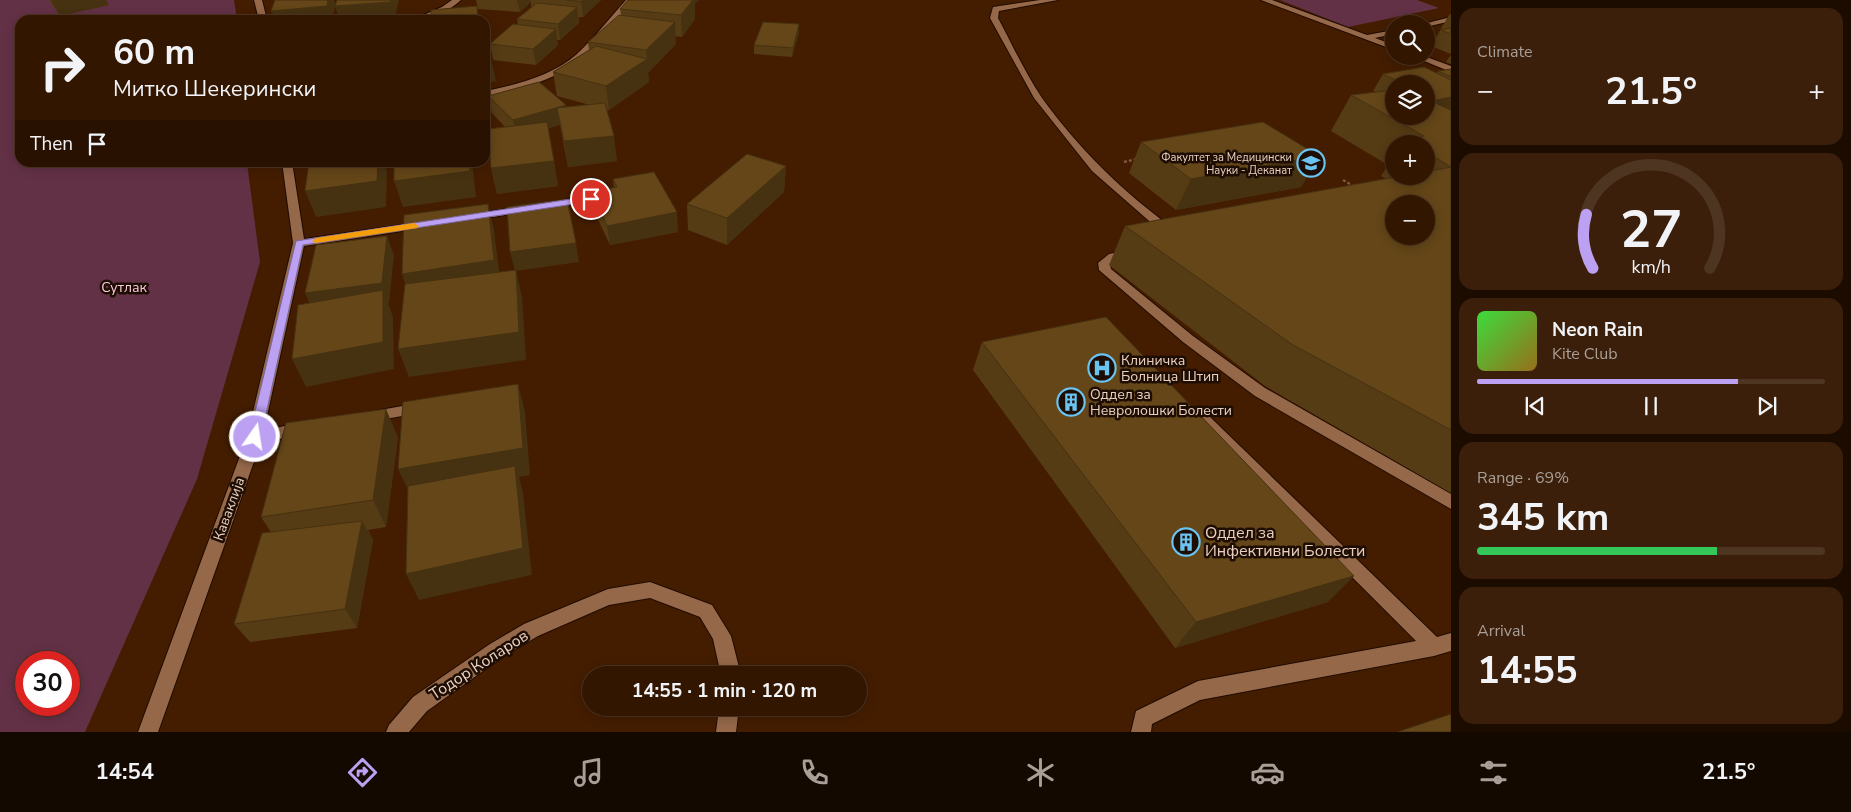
<!DOCTYPE html>
<html lang="en">
<head>
<meta charset="utf-8">
<style>
  :root { --surface:#331600; --page:#3b1f0a; --text:#f1f3f6; --muted:#a99f99; --line:#4e3522; --accent:#bca0f2 }
  body { margin:0; font-family:"Nunito Sans",sans-serif; background:var(--page); color:var(--text); height:100vh; display:flex; flex-direction:column; font-size:19px; white-space:nowrap }
  * { box-sizing:border-box; margin:0 }
  p { font-size:16px; color:var(--muted) }
  .icon { flex:none; width:28px; height:28px; fill:none; stroke:currentColor; stroke-width:2; stroke-linecap:round; stroke-linejoin:round }
  .map { position:relative; flex:1; overflow:hidden }
  .details { display:flex; flex-direction:column; gap:8px; padding:8px; background:#1c0c00; width:400px }
  .details>* { flex:none }
  .hud { position:absolute; left:15px; top:15px; width:475px; height:152px; border-radius:15px; box-shadow:0 2px 12px #0003,0 0 0 1px var(--line); background:#331600; color:var(--text); overflow:hidden }
  .buttons { position:absolute; left:1385px; top:15px; display:grid; gap:10px }
  .buttons a { display:grid; place-items:center; width:50px; height:50px; border-radius:50%; background:var(--surface); box-shadow:0 2px 12px #0003,0 0 0 1px var(--line); font-size:25px }
  .speed { position:absolute; left:15px; top:651px; display:flex; gap:10px; font-size:25px; font-weight:700; text-align:center }
  .speed>* { display:grid; place-content:center; width:65px; height:65px; border-radius:50%; background:var(--surface); box-shadow:0 2px 12px #0003,0 0 0 1px var(--line); line-height:1 }
  .speed .limit { border:8px solid #d22; background:#fff; color:#111 }
  .pin { position:absolute; display:grid; place-items:center; width:42px; height:42px; color:#fff; margin:-21px; border:2px solid #fff; border-radius:50%; box-shadow:0 1px 5px #0007 }
  .me { position:absolute; width:55px; margin:-28px; rotate:13deg; stroke-linejoin:round; filter:drop-shadow(0 0 4px #0008) }
  .turn { display:flex; align-items:center; gap:18px; height:105px; padding:0 15px; font-size:22px }
  .turn .icon { width:65px; height:65px; stroke-width:2.5 }
  .turn b { display:block; font-size:35px; line-height:42px }
  .then { display:flex; align-items:center; height:48px; padding:0 15px; background:#0003; gap:10px; font-size:19px }
  .big { font-size:38px; font-weight:700; line-height:1.1 }
  .details .card { flex:1; display:flex; flex-direction:column; justify-content:center; gap:8px; min-width:0; padding:0 18px; border-radius:15px; background:var(--page) }
  .details .dial { align-items:center; gap:0 }
  .dial svg { height:130px; overflow:visible; fill:none; stroke:var(--line); stroke-width:7; stroke-linecap:round; text-anchor:middle }
  .dial text { fill:var(--text); stroke:none }
  .song { display:flex; align-items:center; gap:15px }
  .cover { width:60px; height:60px; border-radius:8px; background:linear-gradient(135deg,hsl(120 70% 55%),hsl(40 70% 35%)) }
  .played { height:5px; border-radius:2px; background:linear-gradient(90deg,var(--accent) 75%,var(--line) 75%) }
  .keys { display:flex; justify-content:space-around; direction:ltr }
  .heat { display:flex; justify-content:space-between; align-items:center; font-size:28px; direction:ltr }
  .charge { height:8px; border-radius:4px; background:linear-gradient(90deg,#34c759 69%,var(--line) 0) }
  .trip { position:absolute; left:582px; top:666px; width:285px; height:50px; border-radius:25px; background:var(--surface); box-shadow:0 2px 12px #0003,0 0 0 1px var(--line); font-weight:700; line-height:50px; text-align:center }
  .menu { display:flex; height:80px; justify-content:space-around; align-items:center; background:#140900; color:var(--muted) }
  .menu .icon { width:35px; height:35px }
  .menu .on { color:var(--accent) }
  .menu b { font-size:22px; color:var(--text) }
  main { display:flex; flex:1; min-height:0 }
  .map>svg:first-child { display:block }
</style>
</head>
<body>
<main>
<div class="map">
<svg width="1451" height="732" viewBox="0 0 1451 732">
  <rect width="100%" height="100%" fill="#441d00"/>
  <path fill="#633146" fill-rule="evenodd" d="M0,0H234L237,20H20V162L247,163L260,262L197,479L85,732H0ZM26,662H69V705H26Z
    M1280,0H1417L1439,8L1348,27Z"/>
  <g fill="none" stroke-linecap="round" stroke-linejoin="round">
    <g stroke="#200b00" stroke-width="2">
      <path id="service" d="M1040,0H1058L999,11L998,18C1012,44 1025,73 1042,98C1078,148 1124,193 1174,229L1176,231L1174,233H1166L1148,220L1092,171L1034,98L990,18L993,7Z
        M1129,250L1133,252L1135,254L1133,256L1117,260L1110,264L1111,269L1193,336L1265,388L1451,494V509L1255,396L1183,342L1099,270L1098,263L1109,254Z
        M1205,416L1210,417L1437,637L1451,633V651L1434,656L1200,700L1152,724L1151,732H1131L1136,711L1198,681L1416,641L1200,425L1198,421L1200,417Z"/>
    </g>
    <g stroke="#200b00" stroke-width="2">
      <path id="minor" d="M254,0H262L267,20H259Z
        M452,0H461C448,12 430,20 412,20L442,7Z
        M626,0H634C619,18 599,43 582,58C555,81 518,90 485,97V91C516,85 552,76 577,54C594,38 610,18 626,0Z
        M1261,0H1272L1367,35L1394,30V34L1375,38L1394,45V50Z
        M1451,17V21L1426,27V24H1423Z
        M1412,56H1424L1451,66V72Z
        M282,162H292L304,239L422,222L428,225L422,228L304,246L264,430L301,423L306,425L308,429L306,433L301,435L261,442L158,732H138L247,437L293,243Z
        M591,196L595,197L596,199L595,201L549,208L544,205L549,202Z
        M526,206L531,209L530,211L473,220L467,217L473,214Z
        M419,403L424,404L426,408L424,412L369,422L364,421L362,417L364,413L369,412Z
        M650,582L712,605L731,636L741,675H721L713,639L700,617L650,598L609,605L538,636L504,656L427,711L409,732H386L389,725L413,697L490,644L524,624L608,589Z
        M719,708H739L736,732H716Z"/>
    </g>
    <path stroke="#7a573e" stroke-width="2.5" stroke-dasharray="3 2" stroke-linecap="butt" d="M1124,162L1137,159
      M1343,180L1355,187"/>
    <use href="#service" fill="#956849" fill-rule="evenodd"/>
    <use href="#minor" fill="#956849" fill-rule="evenodd"/>
  </g>
  <path fill="#563c15" fill-rule="evenodd" d="M49,0H106L109,5L60,16Z
    M476,0H601L583,17H579V23L560,40H557L558,45L536,65L493,60L490,44L518,24L517,19L531,8V2L520,12L478,9Z
    M695,4V19L682,37L675,36L676,44L648,73L649,82L609,110H607L617,161L568,167L560,125L548,128L558,186L497,194L491,168L505,127L492,113L488,96L566,107L590,105L557,96L553,72L589,50L588,42L621,15L620,9Z
    M1451,14V54L1431,46L1449,15Z
    M799,24V32L792,57L754,54V45Z
    M1451,55V64L1446,62Z
    M1451,69V493L1265,386L1109,265L1125,226L1386,179L1381,176L1388,165L1331,131L1351,95L1376,92L1373,91L1383,74L1437,73L1438,71ZM1394,84H1426V116H1394ZM1394,144H1426V176H1394Z
    M1141,142L1319,156L1301,187L1176,210L1129,173Z
    M786,166L784,192L727,245L688,230L687,204Z
    M613,179L678,232L610,245L594,211L592,192L614,188Z
    M982,342L1328,602L1175,648L973,370Z
    M398,437L386,527L368,530L373,540L357,628L250,642L234,624L271,532L261,517Z"/>
  <path fill="#463111" d="M54,0H106L109,5L60,16L51,1Z
    M328,0H334L336,6L391,0H399L395,17L360,20H340L335,7L332,20H275L271,11Z
    M517,0H530L531,2L520,12Z
    M583,0H601L583,17L581,2Z
    M690,0H699L695,4V19L682,37L681,15Z
    M577,7L579,23L560,40L558,24Z
    M675,22L676,44L648,73L649,82L609,110L606,86L647,59L646,50Z
    M799,24V32L792,57L793,48Z
    M556,29L558,45L536,65L533,49Z
    M491,58L496,81L485,83V59Z
    M1451,97V113L1426,115L1436,100Z
    M566,105L568,122L557,108L560,125L517,138L513,120Z
    M614,136L617,161L568,167L564,141Z
    M1319,156L1301,187L1176,210L1191,179Z
    M554,161L558,186L497,194L491,168Z
    M378,162H384L387,171L386,207L316,217L305,191Z
    M469,162H472L476,197L403,207L394,181Z
    M786,166L784,192L727,245V218Z
    M488,204L494,230L501,287L411,301L402,274Z
    M677,212L678,232L610,245L607,226Z
    M387,236L394,255L389,303H388L393,317L394,369L306,387L292,359L314,313L305,293Z
    M576,243L579,262L516,271L522,297L526,360L409,377L398,349L515,271L510,252Z
    M518,384L525,412L530,475L519,477L523,493L532,575L419,600L406,574L411,496L398,469Z
    M386,409L398,437L386,527L373,500Z
    M362,521L373,540L357,628L345,609Z
    M1354,576L1328,602L1175,648L1196,622Z"/>
  <path fill="#644618" stroke="#463111" fill-rule="evenodd" d="M275,0H328L327,6L271,11Z
    M337,0H391V2L335,6Z
    M566,0H583L581,2Z
    M628,0H693L681,15L620,9Z
    M537,3L577,7L558,24L517,19Z
    M477,6L478,20H431V10Z
    M412,14V20H362Z
    M619,15L675,22L646,50L588,42Z
    M763,22L799,24L793,48L754,45Z
    M513,24L556,29L533,49L490,44Z
    M1451,28V34L1441,30Z
    M485,39L491,58L485,59Z
    M596,46L647,59L606,86L553,72Z
    M1424,67L1451,80V97L1436,100L1426,95V84H1404L1383,74Z
    M1451,69V77L1438,71Z
    M539,82L566,105L513,120L488,96Z
    M1394,90V116H1426V99L1451,110V430L1293,345L1125,226L1401,176H1426V172L1451,167L1426,152V144H1413L1405,139L1424,136L1351,95ZM1394,204H1426V236H1394Z
    M605,103L614,136L564,141L557,108Z
    M547,122L554,161L491,168L488,129Z
    M1263,122L1319,156L1191,179L1141,142Z
    M747,154L786,166L727,218L687,204Z
    M309,162H378L377,181L305,191Z
    M394,162H469L470,171L394,181Z
    M654,172L677,212L607,226L592,192L617,187L613,179Z
    M567,199L576,243L510,252L507,207Z
    M488,204L494,260L402,274L404,215Z
    M387,236L382,283L305,293L316,245Z
    M516,270L519,332L398,349L405,284Z
    M383,290V342L292,359L298,305Z
    M1106,317L1354,576L1196,622L982,342Z
    M518,384L523,448L398,469L403,402Z
    M386,409L373,500L261,517L286,423Z
    M515,466L523,548L406,574L408,486Z
    M362,521L345,609L234,624L262,533Z
    M1451,714V732H1397Z"/>
  <path fill="#bca0f2" stroke="#7a689d" d="M591,196L594,197V201L303,245L261,437L260,441H251L249,437L296,241Z"/>
  <path fill="#f59e0b" d="M414,223L419,226L417,228L316,243L312,241L316,238Z"/>
  <defs>
    <g id="university-ring" transform="scale(1.4375)"><circle r="9.5" fill="#1e0d03" stroke="#6bc3f2" stroke-width="1.5"/><path d="M0-5L7-2L0 1L-7-2ZM-4 1L0 2.5L4 1V4Q0 6-4 4Z" fill="#6bc3f2"/></g>
    <g id="hospital-ring" transform="scale(1.4375)"><circle r="9.5" fill="#1e0d03" stroke="#6bc3f2" stroke-width="1.5"/><path d="M-5-5h3v3.5h4V-5h3V5h-3V1.5h-4V5h-3Z" fill="#6bc3f2"/></g>
    <g id="building-ring" transform="scale(1.4375)"><circle r="9.5" fill="#1e0d03" stroke="#6bc3f2" stroke-width="1.5"/><path d="M-4-6H4V6H1V3H-1V6H-4ZM-2.5-4.3h1.7v1.8h-1.7ZM.8-4.3h1.7v1.8H.8ZM-2.5-1h1.7V.8h-1.7ZM.8-1h1.7V.8H.8Z" fill="#6bc3f2"/></g>
  </defs>
  <g fill-rule="evenodd">
    <use href="#university-ring" x="1311" y="163"/>
    <use href="#hospital-ring" x="1102" y="368"/>
    <use href="#building-ring" x="1071" y="402"/>
    <use href="#building-ring" x="1186" y="542"/>
  </g>
  <g text-anchor="middle" dominant-baseline="central" stroke-width="5" stroke-linejoin="round" paint-order="stroke">
    <g font-size="11" fill="#ead0c0" stroke="#1e0d03" text-anchor="end">
      <text x="1292" y="157">Факултет за Медицински<tspan x="1292" dy="13">Науки - Деканат</tspan></text>
    </g>
    <g font-size="14" fill="#f9cadb" stroke="#1e0d03">
      <text x="124" y="287">Сутлак</text>
    </g>
    <g font-size="14" fill="#ead0c0" stroke="#1e0d03" text-anchor="start">
      <text x="1121" y="360">Клиничка<tspan x="1121" dy="16">Болница Штип</tspan></text>
      <text x="1090" y="394">Оддел за<tspan x="1090" dy="16">Невролошки Болести</tspan></text>
    </g>
    <g font-size="14" fill="#ead0c0" stroke="#1e0d03">
      <text transform="translate(229 509) rotate(-70)">Каваклија</text>
    </g>
    <g font-size="16" fill="#ead0c0" stroke="#1e0d03" text-anchor="start">
      <text x="1205" y="533">Оддел за<tspan x="1205" dy="18">Инфективни Болести</tspan></text>
    </g>
    <g font-size="16" fill="#ead0c0" stroke="#1e0d03">
      <text transform="translate(479 665) rotate(-33)">Тодор Коларов</text>
    </g>
  </g>
</svg>
<div class="buttons">
<a><svg class="icon" aria-label="search" viewBox="0 0 24 24"><circle cx="10" cy="10" r="6"/><path d="M15 15l6 6"/></svg></a>
<a><svg class="icon" aria-label="layers" viewBox="0 0 24 24"><path d="M12 4l9 5-9 5-9-5zM3 14l9 5 9-5"/></svg></a>
<a>+</a>
<a>−</a>
</div>
<div class="speed"><div class="limit">30</div></div>
<div class="pin" style="left:591px;top:199px;background:#d93025"><svg class="icon" aria-label="arrive" viewBox="0 0 24 24"><path d="M6 21V4h12l-3 4 3 4H6"/></svg></div>
<svg class="me" style="left:255px;top:437px" viewBox="-20 -20 40 40"><circle r="17" fill="#bca0f2" stroke="#fff" stroke-width="3"/><path d="M0-11L8 9 0 5-8 9z" fill="#fff"/></svg>
<div class="trip">14:55 · 1 min · 120 m</div>
<div class="hud">
<div class="turn"><svg class="icon" aria-label="right" viewBox="0 0 24 24"><path d="M7 20v-9h11M14 6l5 5-5 5"/></svg><div><b>60 m</b>Митко Шекерински</div></div>
<div class="then">Then<svg class="icon" aria-label="arrive" viewBox="0 0 24 24"><path d="M6 21V4h12l-3 4 3 4H6"/></svg></div>
</div>
</div>
<section class="details">
<div class="card"><p>Climate</p>
<div class="heat"><a>−</a><b class="big">21.5°</b><a>+</a></div>
</div>
<div class="card dial"><svg viewBox="0 0 100 80">
<path d="M14 69A42 42 0 1 1 86 69"/>
<path d="M14 69A42 42 0 0 1 10 36" stroke="#bca0f2"/>
<text x="50" y="56" font-size="32" font-weight="700">27</text>
<text x="50" y="72" font-size="11">km/h</text>
</svg></div>
<div class="card">
<div class="song"><i class="cover"></i><div><b>Neon Rain</b><p>Kite Club</p></div></div>
<div class="played"></div>
<div class="keys"><svg class="icon" aria-label="previous" viewBox="0 0 24 24"><path d="M18 5L8 12l10 7zM5 5v14"/></svg><svg class="icon" aria-label="pause" viewBox="0 0 24 24"><path d="M8 5v14M16 5v14"/></svg><svg class="icon" aria-label="next" viewBox="0 0 24 24"><path d="M6 5l10 7-10 7zM19 5v14"/></svg></div>
</div>
<div class="card"><p>Range · 69%</p><b class="big">345 km</b><div class="charge"></div></div>
<div class="card"><p>Arrival</p><b class="big">14:55</b></div>
</section>
</main>
<nav class="menu">
<b>14:54</b>
<svg class="icon on" aria-label="directions" viewBox="0 0 24 24"><path d="M12 3l9 9-9 9-9-9zM9 14v-3h6M13 9l2 2-2 2"/></svg>
<svg class="icon" aria-label="music" viewBox="0 0 24 24"><path d="M9 18V5l10-2v13"/><circle cx="6" cy="18" r="3"/><circle cx="16" cy="16" r="3"/></svg>
<svg class="icon" aria-label="phone" viewBox="0 0 24 24"><path d="M5 4h4l2 5-3 2q2 4 5 5l2-3 5 2v4C11 20 4 13 5 4z"/></svg>
<svg class="icon" aria-label="climate" viewBox="0 0 24 24"><path d="M12 3v18M4 7l16 10M4 17L20 7"/></svg>
<svg class="icon" aria-label="car" viewBox="0 0 24 24"><path d="M5 17H2v-5l4-1 3-4h7l3 4 3 1v5h-3M9 17h6M6 11h13"/><circle cx="7" cy="17" r="2"/><circle cx="17" cy="17" r="2"/></svg>
<svg class="icon" aria-label="filters" viewBox="0 0 24 24"><path d="M4 7h16M4 17h16"/><circle cx="9" cy="7" r="2"/><circle cx="15" cy="17" r="2"/></svg>
<b>21.5°</b>
</nav>
</body>
</html>
